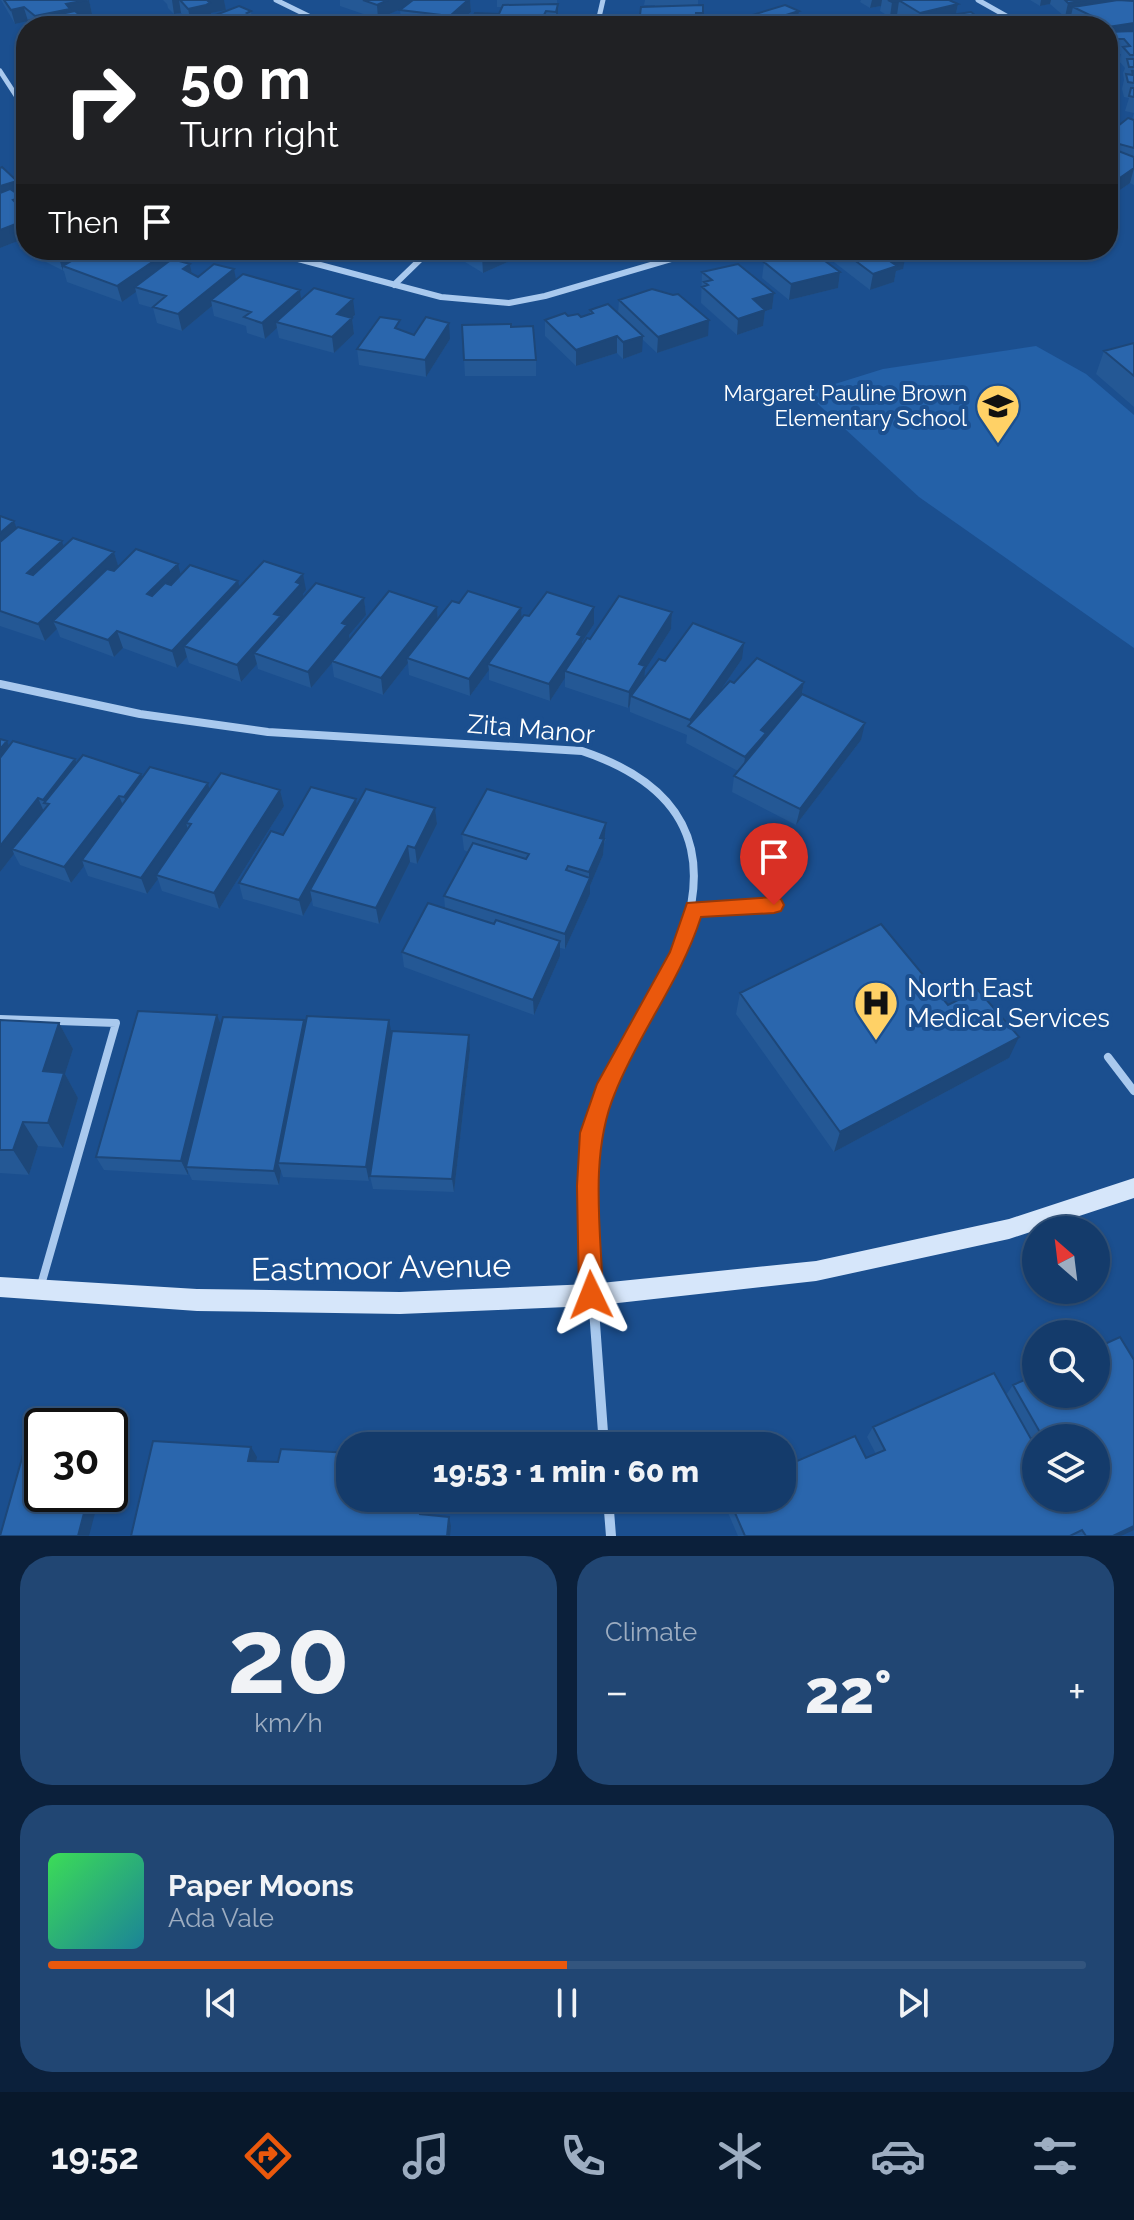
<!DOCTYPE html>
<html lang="en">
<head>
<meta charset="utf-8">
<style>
  :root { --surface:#143b6b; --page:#214673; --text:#f1f3f6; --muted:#9dadc1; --line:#33557e; --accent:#ea580c }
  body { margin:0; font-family:Raleway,sans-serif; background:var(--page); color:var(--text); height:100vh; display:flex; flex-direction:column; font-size:30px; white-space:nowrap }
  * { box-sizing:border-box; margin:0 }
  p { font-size:26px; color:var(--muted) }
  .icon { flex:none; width:44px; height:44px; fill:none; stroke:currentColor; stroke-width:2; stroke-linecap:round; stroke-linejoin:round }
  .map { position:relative; height:1536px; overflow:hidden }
  .details { display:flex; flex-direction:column; gap:20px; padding:20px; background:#0b203b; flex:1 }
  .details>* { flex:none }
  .banner { position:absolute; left:16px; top:16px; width:1102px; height:244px; border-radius:32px; box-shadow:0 2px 6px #0004,0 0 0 2px var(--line); background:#202124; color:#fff; overflow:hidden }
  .needle { width:52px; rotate:332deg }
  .fabs { position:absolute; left:1022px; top:1216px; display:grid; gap:16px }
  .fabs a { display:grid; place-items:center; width:88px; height:88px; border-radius:50%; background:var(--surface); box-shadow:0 2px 6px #0004,0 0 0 2px var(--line); font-size:40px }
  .speed { position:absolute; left:24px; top:1408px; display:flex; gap:16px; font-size:40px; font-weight:700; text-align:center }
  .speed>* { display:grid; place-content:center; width:104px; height:104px; border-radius:50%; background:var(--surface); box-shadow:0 2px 6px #0004,0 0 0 2px var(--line); line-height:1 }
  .speed .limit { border:4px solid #111; border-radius:12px; background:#fff; color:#111 }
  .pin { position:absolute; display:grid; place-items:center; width:68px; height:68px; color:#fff; margin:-82px -34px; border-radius:50% 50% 50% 0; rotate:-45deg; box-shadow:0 0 8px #0007 }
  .pin .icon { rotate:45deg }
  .me { position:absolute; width:88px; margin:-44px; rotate:358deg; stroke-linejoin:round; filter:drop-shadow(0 0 6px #0008) }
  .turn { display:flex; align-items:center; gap:28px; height:168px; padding:0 32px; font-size:36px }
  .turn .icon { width:104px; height:104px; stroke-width:2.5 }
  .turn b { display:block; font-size:56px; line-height:68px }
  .then { display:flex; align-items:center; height:76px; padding:0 32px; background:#0003; gap:16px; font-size:30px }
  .big { font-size:60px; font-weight:800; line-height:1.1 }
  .details .tile { flex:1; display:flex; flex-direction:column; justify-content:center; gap:12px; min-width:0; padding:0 28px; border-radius:32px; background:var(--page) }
  .details .dial { align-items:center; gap:0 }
  .dial b { font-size:104px; line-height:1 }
  .song { display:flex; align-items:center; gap:24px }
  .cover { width:96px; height:96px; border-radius:12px; background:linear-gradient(135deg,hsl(130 70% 55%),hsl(190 70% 35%)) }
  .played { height:8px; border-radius:4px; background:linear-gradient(90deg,var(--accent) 50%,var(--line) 50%) }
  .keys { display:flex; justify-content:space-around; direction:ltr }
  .heat { display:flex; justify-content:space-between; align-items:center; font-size:44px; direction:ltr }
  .details .tiles { flex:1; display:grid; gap:20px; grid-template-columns:1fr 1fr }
  .tile:last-child { grid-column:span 2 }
  .trip { position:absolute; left:336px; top:1432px; width:460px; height:80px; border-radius:32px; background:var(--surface); box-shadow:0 2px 6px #0004,0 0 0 2px var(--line); font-weight:800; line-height:80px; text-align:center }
  .tabs { display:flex; height:128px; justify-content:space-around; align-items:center; background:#08182b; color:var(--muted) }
  .tabs .icon { width:56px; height:56px }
  .tabs .on { color:var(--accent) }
  .tabs b { font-size:36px; color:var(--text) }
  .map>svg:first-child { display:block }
</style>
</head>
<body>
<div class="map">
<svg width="1134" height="1536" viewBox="0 0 1134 1536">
  <rect width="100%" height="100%" fill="#1b4f8f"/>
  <path fill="#2461a8" d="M1036,346L1086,374L1134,415V648L919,497L806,393L883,369Z"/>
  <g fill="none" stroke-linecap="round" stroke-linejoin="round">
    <path stroke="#a9c9ee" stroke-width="6" d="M694,909L774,905"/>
    <path stroke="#a9c9ee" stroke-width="8" d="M0,1019L116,1023L41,1285
      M1108,1057L1134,1091"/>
    <path stroke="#a9c9ee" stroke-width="5" d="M276,0L329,26
      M978,0L1024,26
      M597,26L603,0
      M0,71L26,111
      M262,250L271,252
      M427,252L430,250
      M695,252L704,250"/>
    <path stroke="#a9c9ee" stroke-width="6" d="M264,250L441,297L509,303L545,296L702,250
      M394,285L430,250"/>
    <path stroke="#a9c9ee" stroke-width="8" d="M0,684L140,714L268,732L582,751C714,795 716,887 656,996"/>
    <path stroke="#a9c9ee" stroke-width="10" d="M604,1446L590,1255V1143L604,1094L658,994
      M608,1498L611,1536"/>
    <path fill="#d6e6fa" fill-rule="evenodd" d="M1134,1178V1198L1009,1239L816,1281L591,1306L400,1314L197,1311L0,1297V1277L197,1289L400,1292L591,1284L816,1261L1009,1219Z"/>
  </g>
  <path fill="#245895" d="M1,0H89L92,14L80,16L91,26H28L27,21L15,24Z
    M163,0H224L226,10L211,13L212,16L251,11L252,18L269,26H187L199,21L191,23L181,13L174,14L168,8L167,4Z
    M340,0H470L471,12L455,26H414L402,25L400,10L405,7L378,19L340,6Z
    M497,0H557L558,18L556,26H471V22L499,14L502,7H497Z
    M645,0H698V5H703L702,26H640V15L655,7V5H644Z
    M861,0H949L958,4L956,14L980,19V24L993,26H916L897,15L890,17L880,11L881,6L870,8L860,2Z
    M1030,0H1132L1134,1V185L1130,183L1110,197H1108V134L1132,119L1134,113L1125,111L1129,98L1124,97L1122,89L1124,80L1123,73L1125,68L1119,61L1121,54H1108V26H1080L1070,21L1071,16L1065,17L1050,4L1040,6Z
    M799,11L798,21L808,26H735L736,20Z
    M0,168L17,181L25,207H26V250H137L164,254L166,263L190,264L192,274L198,277L236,279L300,290L301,299L355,315L352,318L354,334L334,353L279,338L277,328L265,339L247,333L246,326L214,316L212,306L182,331L157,323L153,308L139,304L136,292L122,302L67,282L64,271L20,249L18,241L0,248Z
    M464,250H535L483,273L465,262Z
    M831,250H902L903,269L896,271L894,282L870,290L830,259Z
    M772,253L840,272L838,288L789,300L762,278L764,262L772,260Z
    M702,272L774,293L772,309L765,311L763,326L737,335L701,303Z
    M619,300L708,336L657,353L642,339V352L623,359L617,353L576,366L545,336V320L568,316L581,317L590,314V310L618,314Z
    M462,325L511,327L536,360V376H465Z
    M401,330L414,335L450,339L426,377L359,365L357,349Z
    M1134,343V407L1096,374L1104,351Z
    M0,516L14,521L16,528L62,541L63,547L114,552L118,567L181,575L239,587L306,590L303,594L304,597L364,598L366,615L349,635L350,639L437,607L438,620L459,603L521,608V619L529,616L594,624L582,642V644L590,639L672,612L671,629L645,670L644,678L665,661L742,659L718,694L734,683L804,682L802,694L861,740L796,825L732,792L734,776L738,771L686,743L687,735L630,712V705L628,708L565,687V678L550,701L489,680V670L470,696L409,675L408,663L383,695L334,677L332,663L311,688L258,669L257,664L241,682L189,663L187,657L177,668L123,648L114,657L60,637L57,629L45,641L0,626Z
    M0,739L7,741L9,746L75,759L77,762L142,777L208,783L209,789L280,790L284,806L219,909L162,891L158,879L147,894L88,876L84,866L71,883L20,865L14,854L0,872Z
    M357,805L435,808L437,824L417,864L410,862L379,924L313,906L312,900L303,916L243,899L239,883L283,835Z
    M462,834L606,839L604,844L603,855L590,886V894L565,949L560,948V956L534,1015L404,967L402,952L445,908L444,896L468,852L464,850Z
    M740,993L948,1005L1009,1058L834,1152L736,1014Z
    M0,1020L59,1023L73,1049L65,1074L78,1098L63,1148L38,1146L29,1175L0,1173Z
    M304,1020L306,1026L392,1032L470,1050L454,1192L373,1189L370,1176L369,1181L283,1177L281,1171L279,1185L192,1180L188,1171V1175L104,1170L96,1157L221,1025Z
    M1013,1385L1121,1536H738L726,1508L729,1499L786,1474L790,1464L866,1458L876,1454L867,1437L873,1427L1006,1395Z"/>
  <path fill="#1d4779" d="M53,0L24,8L28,21L15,24L11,10Z
    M89,0L92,14L38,26L35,16L66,4Z
    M172,0H179L181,13L174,14Z
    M206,0H224L226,10L211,13L212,17L208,19L191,23L188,9Z
    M388,0H416L417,2L378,19L377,5Z
    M468,0H470L471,12L455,26H451L450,16Z
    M872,0H882L881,6L870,8Z
    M906,0L899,1L897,15L890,17L892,2Z
    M1041,0H1051L1050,4L1040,6Z
    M1086,0H1125L1073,7L1071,16L1065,17L1068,3Z
    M558,4V18L556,26V12Z
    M958,4L955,18L924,19L923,26H918L920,13Z
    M799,11L797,26L786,15Z
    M1134,23V36L1108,39V27Z
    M1134,168L1130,183L1110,197L1114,182Z
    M17,181L21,196L0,203V186Z
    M22,197L26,211V213L13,200Z
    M26,220V237L15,233L18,241L0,248V230Z
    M69,250H106L63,266V271L58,255Z
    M498,250H535L483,273L482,257Z
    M906,253L903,269L896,271L894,282L870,290L873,274L887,259Z
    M164,254L168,270L135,287L136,292L122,302L117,286Z
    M190,264L193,280L183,269Z
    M234,269L237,285L211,300L212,306L182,331L178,314Z
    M840,272L838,288L789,300L791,284Z
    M300,290L302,306L276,322L277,328L265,339L262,323Z
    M774,293L772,309L765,311L763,326L737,335L738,319L753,299Z
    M353,299L355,315L339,330L337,314Z
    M352,318L354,334L334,353L332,337Z
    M709,320L708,336L657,353L658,337Z
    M449,323L450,339L426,377L425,360Z
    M617,336V353L576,366V350Z
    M643,336L642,352L623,359V342Z
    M14,521L20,537L0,555V533Z
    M62,541L67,558L33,590L27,573Z
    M114,552L119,569L53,621L57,629L45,641L38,624Z
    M178,564L182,580L152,611L147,594Z
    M303,574L306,590L303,594L305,600L254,653L257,664L241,682L237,665L296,582Z
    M238,581L242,598L184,646L187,657L177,668L172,651Z
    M364,598L366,615L349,635L350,641L332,661V663L311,688L308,672L342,623Z
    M437,607L438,623L407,658L408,663L383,695L381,678Z
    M594,607V624L582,642V652L565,671V678L550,701L549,684L577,634Z
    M521,608L522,625L488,664L489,670L470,696L469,679Z
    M672,612L671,629L645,670L644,683L631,696L630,705L628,708L629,692L639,664Z
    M117,631L123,648L114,657L108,640Z
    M744,643L742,659L694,729L690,727V720Z
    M804,682L801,698L743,773L745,757L761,730Z
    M865,723L861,740L796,825L800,809Z
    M7,741L14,758L0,774V749Z
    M75,759L82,775L49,804L45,803L43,800Z
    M141,774L147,791L130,813L124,797Z
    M208,783L212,800L191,824L186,823L189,833L156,875L158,879L147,894L141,878Z
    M280,790L284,806L219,909L214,893Z
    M119,796L126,812L82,860L84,866L71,883L64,867Z
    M38,798L45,814L12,849L14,854L0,872V846Z
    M356,799L358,816L310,890L312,900L303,916L299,900Z
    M435,808L437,824L417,864L415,848Z
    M606,823L603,855L590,886V894L565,949V934L589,880V872L600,838Z
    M408,846L410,862L379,924L376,908Z
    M560,941V956L534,1015L533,1000Z
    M217,1015L223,1030L186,1167L188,1171V1175L181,1161Z
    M304,1020L308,1035L278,1163L281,1171L279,1185L274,1171Z
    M389,1020L392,1035L369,1181L366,1167Z
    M59,1023L73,1049L65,1074L78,1098L63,1148L48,1123L43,1071Z
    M469,1035L470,1050L454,1192L452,1179Z
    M1019,1037L1009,1058L834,1152L840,1132Z
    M23,1122L38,1146L29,1175L13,1150Z
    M251,1447L257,1457L254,1471L248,1461Z
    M89,1494H100L89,1536H78Z
    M422,1498H426L423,1524L420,1514Z
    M449,1517L451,1526L450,1536H447Z
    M1134,1526V1530L1121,1536H1113Z"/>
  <path fill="#2a66ad" stroke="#1d4779" stroke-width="2" fill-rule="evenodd" d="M4,0H87L66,4L70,9L35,16L24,7L11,10Z
    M180,0H207L210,3L206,5L188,9Z
    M363,0H388L377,5Z
    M413,0H468L450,16L400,10Z
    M888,0H949L958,4L920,13L900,1L892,2Z
    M1065,0H1086L1068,3Z
    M1118,0L1134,1V23L1108,27L1094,26L1087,21L1094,20L1089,17L1092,16L1073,7Z
    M558,4L556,12L546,11L544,15H539L537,21L513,22L512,25L471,22L475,13L499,14L503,5Z
    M703,5V13H696L695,26H652L653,19L640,15L641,7Z
    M785,5L799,11L786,15L808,26H747L736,20Z
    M239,6L251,11L247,13L251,15L247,16L254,19L258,18L269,22L260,26H217L213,24L209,26H187Z
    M75,11L91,25L31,26L27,21Z
    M971,12L980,19L975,20L980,24L993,26H929H932L924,19Z
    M855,21L866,26H839Z
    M1134,31V55H1130L1123,47L1130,46L1124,39H1108V32Z
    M1127,59H1134V67H1129Z
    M1132,71H1134V83L1128,82L1126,74L1133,75Z
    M1131,88H1134V97L1129,96Z
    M1128,118L1134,120V148L1108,141V134Z
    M1108,147L1134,157V168L1114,182L1108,179Z
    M2,167L17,181L0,186V168Z
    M10,189L22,197L13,200L22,209L26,207V220L0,230V193Z
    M26,228V239L15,233Z
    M48,250H69L58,255Z
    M90,250H137L141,251L143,250H151L164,254L117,286L63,266Z
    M470,250H498L482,257Z
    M785,250H810L840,272L791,284L764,262L778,257L772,253Z
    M841,250H902L906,253L887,259L897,266L873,274Z
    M172,259L190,264L183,269L198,277L214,264L234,269L178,314L153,307L166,296L135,287Z
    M738,264L774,293L753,299L765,310L738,319L702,287L708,285L704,282L712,280L702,272Z
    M243,274L300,290L262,323L244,317L251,312L211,300Z
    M314,288L353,299L337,314L352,318L332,337L276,322Z
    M652,289L673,295L678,294L709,320L658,337L619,300Z
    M608,304L643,336L623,342L617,336L576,350L545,320L565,313L568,316L578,314L581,317L593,313L590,310Z
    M380,317L400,320L395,328L414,335L426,317L449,323L425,360L357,349Z
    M511,324V327L533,326L536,360H464L462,325Z
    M1134,343V376L1104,351Z
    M0,516L14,521L0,533Z
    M18,527L62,541L27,573L33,575L73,538L114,552L38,624L0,611V542Z
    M136,549L178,564L147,594L152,596L165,583L171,585L190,565L238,581L172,651L117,631L108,640L53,621L107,569L114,571Z
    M264,561L303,574L296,582L301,584L274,614L281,616L237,665L184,646Z
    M316,583L364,598L342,623L347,625L308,672L254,653Z
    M389,591L437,607L381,678L332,661Z
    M468,591L521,608L469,679L407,658L452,601L459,603Z
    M547,592L594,607L577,634L582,636L549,684L488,664L524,615L529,616Z
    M619,596L672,612L639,664L645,666L629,692L565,671L587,638L590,639Z
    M693,623L744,643L690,720L631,696L659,659L665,661Z
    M757,658L804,682L761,730L766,733L745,757L688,726L730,681L734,683Z
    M802,694L865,723L800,809L734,776Z
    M0,739L7,741L0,749Z
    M13,741L75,759L43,800L38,798L0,846V758Z
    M83,755L141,774L124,797L119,796L64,867L12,849L49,804L44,803Z
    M150,767L208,783L141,878L82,860Z
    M221,773L280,790L214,893L156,875L191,824L186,823Z
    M311,787L356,799L299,900L239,883L271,831L283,835Z
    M366,789L435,808L415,848L408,846L376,908L310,890Z
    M487,789L606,823L600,838L604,839L589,872L568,866L566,870L590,878L565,934L444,896L473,843L526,859L529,854L462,834Z
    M428,903L494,924L496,920L560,941L533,1000L402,952Z
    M881,924L948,1005L978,990L1019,1037L840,1132L740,993Z
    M138,1011L217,1015L181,1161L96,1157Z
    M307,1016L389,1020L366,1167L278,1163Z
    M223,1017L304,1020L274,1171L186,1167Z
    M0,1020L59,1023L43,1071L64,1073L48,1123L23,1122L13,1150H0Z
    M392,1031L469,1035L452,1179L370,1176Z
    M1120,1337L1134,1360V1526L1113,1536H1086L1082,1530L1070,1536H745L729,1499L782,1498V1476L793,1471L790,1464L855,1436L866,1458L885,1450L873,1427L994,1373L1031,1439L1041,1434L1013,1385L1036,1375V1394H1096V1348ZM1036,1438H1096V1498H1036Z
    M28,1437L42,1438V1494H89L78,1536H0Z
    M153,1441L251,1447L248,1461L278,1462L281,1449L350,1453V1498H422L420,1514L449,1517L447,1536H131Z"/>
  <path fill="#ea580c" stroke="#983908" stroke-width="2" d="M774,897L781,899L784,905L781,911L774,913L701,917C680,982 639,1032 615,1093C589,1155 601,1230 603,1295L600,1303L591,1307L583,1303L579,1295L577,1186L580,1133L597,1084L670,952L687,903Z"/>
  <defs>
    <g id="school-pin" transform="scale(2.3)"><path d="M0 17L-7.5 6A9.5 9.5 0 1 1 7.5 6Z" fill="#ffd166" stroke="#1b4f8f"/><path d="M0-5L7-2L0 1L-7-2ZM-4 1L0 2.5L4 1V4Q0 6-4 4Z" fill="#111"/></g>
    <g id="hospital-pin" transform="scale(2.3)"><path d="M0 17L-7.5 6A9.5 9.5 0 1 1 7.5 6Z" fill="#ffd166" stroke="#1b4f8f"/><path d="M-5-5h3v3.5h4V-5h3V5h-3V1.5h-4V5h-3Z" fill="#111"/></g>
  </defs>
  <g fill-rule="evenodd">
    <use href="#school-pin" x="998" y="406"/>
    <use href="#hospital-pin" x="876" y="1003"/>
  </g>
  <g text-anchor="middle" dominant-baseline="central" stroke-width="8" stroke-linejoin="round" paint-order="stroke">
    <g font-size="22" fill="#fff" stroke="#1b4f8f" text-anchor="end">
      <text x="967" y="393">Margaret Pauline Brown<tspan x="967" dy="25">Elementary School</tspan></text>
    </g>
    <g font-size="26" fill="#fff" stroke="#1b4f8f">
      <text transform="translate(531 729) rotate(5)">Zita Manor</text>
    </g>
    <g font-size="26" fill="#fff" stroke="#1b4f8f" text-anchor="start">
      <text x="907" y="988">North East<tspan x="907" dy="30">Medical Services</tspan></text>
    </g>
    <g font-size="32" fill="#fff" stroke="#1b4f8f">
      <text transform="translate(381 1267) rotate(-1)">Eastmoor Avenue</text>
    </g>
  </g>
</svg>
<div class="fabs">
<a><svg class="needle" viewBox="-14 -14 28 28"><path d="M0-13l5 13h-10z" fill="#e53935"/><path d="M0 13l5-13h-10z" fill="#9dadc1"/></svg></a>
<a><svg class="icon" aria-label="search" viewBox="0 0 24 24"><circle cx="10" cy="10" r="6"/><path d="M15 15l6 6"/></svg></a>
<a><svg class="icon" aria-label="layers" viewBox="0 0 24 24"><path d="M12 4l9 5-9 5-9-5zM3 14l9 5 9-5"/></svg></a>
</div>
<div class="speed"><div class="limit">30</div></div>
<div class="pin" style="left:774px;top:905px;background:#d93025"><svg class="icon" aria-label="arrive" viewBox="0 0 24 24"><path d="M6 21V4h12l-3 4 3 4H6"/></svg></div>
<svg class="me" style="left:591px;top:1295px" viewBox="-20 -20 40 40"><path d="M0-17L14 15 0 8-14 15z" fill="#ea580c" stroke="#fff" stroke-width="4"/></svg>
<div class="trip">19:53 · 1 min · 60 m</div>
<div class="banner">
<div class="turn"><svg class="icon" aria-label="right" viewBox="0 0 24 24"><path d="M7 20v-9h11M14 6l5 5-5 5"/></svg><div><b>50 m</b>Turn right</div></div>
<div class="then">Then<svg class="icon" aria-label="arrive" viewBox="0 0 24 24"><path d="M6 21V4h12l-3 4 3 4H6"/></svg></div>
</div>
</div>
<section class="details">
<div class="tiles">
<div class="tile dial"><b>20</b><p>km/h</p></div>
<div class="tile"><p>Climate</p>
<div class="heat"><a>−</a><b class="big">22°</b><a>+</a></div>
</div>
<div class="tile">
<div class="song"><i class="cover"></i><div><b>Paper Moons</b><p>Ada Vale</p></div></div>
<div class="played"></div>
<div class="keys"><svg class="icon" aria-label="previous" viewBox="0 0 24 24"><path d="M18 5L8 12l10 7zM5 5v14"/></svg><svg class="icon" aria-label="pause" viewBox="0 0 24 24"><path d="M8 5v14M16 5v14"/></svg><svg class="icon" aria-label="next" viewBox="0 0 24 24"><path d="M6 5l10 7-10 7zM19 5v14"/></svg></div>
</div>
</div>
</section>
<nav class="tabs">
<b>19:52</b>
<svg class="icon on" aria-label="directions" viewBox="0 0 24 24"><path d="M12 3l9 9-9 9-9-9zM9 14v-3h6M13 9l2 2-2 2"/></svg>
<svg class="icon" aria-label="music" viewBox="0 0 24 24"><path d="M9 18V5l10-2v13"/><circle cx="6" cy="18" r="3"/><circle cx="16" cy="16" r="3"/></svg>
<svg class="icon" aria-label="phone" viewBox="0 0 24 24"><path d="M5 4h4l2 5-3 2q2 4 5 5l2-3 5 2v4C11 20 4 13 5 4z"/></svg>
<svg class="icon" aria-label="climate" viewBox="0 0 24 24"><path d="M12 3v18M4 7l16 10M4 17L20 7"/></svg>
<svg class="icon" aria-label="car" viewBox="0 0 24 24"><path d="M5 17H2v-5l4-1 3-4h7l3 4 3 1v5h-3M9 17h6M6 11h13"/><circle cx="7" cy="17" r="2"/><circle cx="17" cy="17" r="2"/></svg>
<svg class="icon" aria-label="filters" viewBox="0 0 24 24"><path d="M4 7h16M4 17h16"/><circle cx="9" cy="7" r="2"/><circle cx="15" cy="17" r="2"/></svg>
</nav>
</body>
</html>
